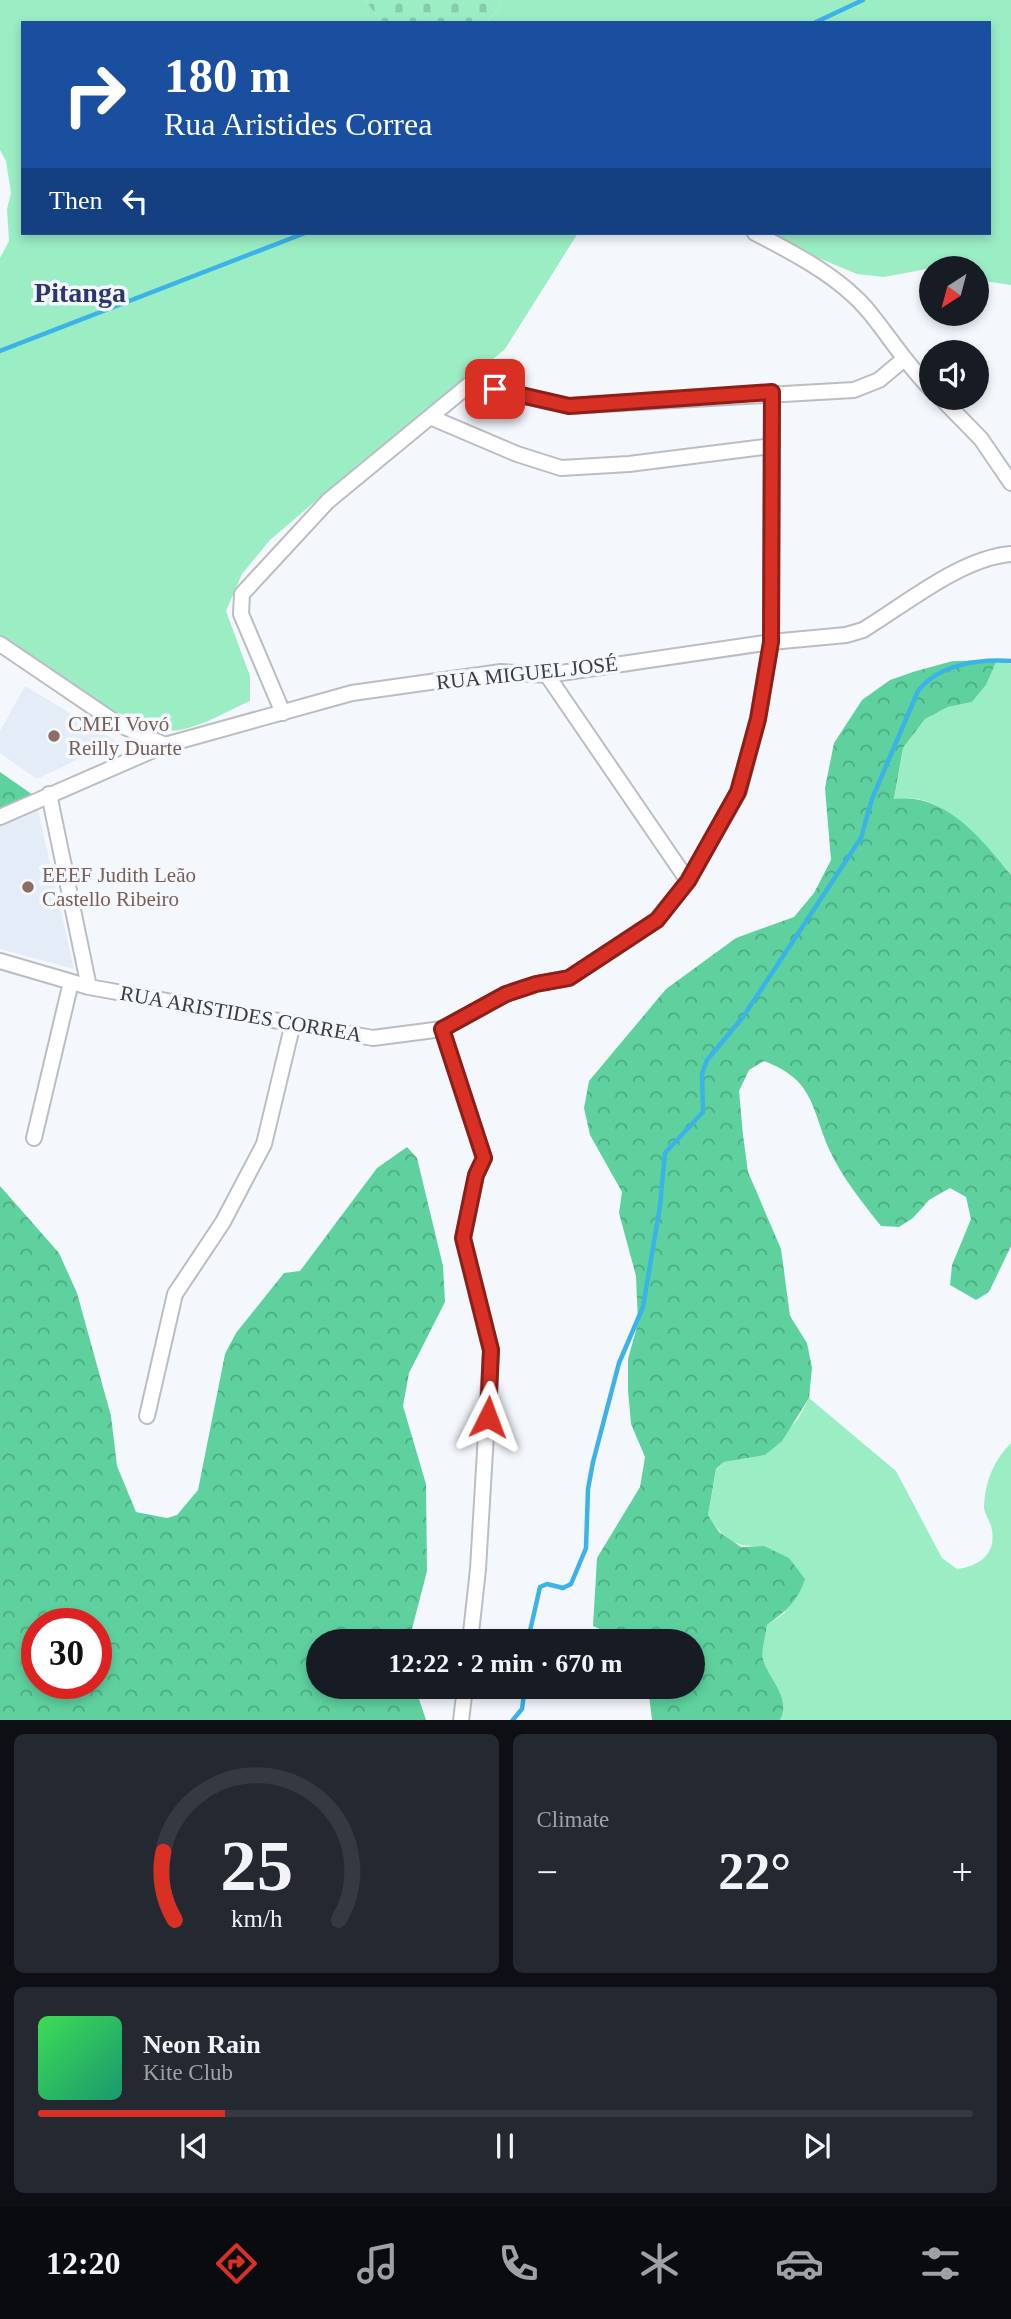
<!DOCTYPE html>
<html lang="en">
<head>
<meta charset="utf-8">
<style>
  :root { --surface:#171b24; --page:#242831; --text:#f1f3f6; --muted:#9ea1a6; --line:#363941; --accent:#d93025 }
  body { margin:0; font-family:"Times New Roman",serif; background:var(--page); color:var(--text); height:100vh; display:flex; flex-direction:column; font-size:26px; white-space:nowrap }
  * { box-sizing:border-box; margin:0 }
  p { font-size:23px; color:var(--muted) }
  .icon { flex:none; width:38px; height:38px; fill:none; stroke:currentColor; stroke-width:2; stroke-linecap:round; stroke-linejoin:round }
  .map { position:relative; height:1720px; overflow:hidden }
  .drawer { display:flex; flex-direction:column; gap:14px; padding:14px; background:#0d0f14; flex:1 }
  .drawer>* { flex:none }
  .guide { position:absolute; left:21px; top:21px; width:970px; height:214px; border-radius:0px; box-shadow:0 4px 10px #0003; background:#1a4fa0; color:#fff; overflow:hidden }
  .needle { width:46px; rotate:216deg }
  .fabs { position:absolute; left:919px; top:256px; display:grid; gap:14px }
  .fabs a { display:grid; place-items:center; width:70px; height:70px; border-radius:50%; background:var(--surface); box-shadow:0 4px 10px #0003; font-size:35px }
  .speed { position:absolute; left:21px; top:1608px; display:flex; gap:14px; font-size:35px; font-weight:700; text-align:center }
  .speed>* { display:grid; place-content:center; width:91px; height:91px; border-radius:50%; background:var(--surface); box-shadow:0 4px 10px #0003; line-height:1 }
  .speed .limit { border:10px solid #d22; background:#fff; color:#111 }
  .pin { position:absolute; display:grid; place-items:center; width:60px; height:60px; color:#fff; margin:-30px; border-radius:14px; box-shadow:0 4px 10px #0006 }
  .me { position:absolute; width:77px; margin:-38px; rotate:3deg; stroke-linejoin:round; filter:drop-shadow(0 0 5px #0008) }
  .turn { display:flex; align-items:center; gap:24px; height:147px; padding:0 28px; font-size:32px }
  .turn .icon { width:91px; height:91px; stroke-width:2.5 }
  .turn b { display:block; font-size:49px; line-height:60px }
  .then { display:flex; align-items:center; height:66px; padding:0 28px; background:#0003; gap:14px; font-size:26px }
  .big { font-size:52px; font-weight:700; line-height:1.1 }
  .drawer .widget { flex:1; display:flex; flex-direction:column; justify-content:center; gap:10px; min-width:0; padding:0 24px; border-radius:10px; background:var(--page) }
  .drawer .dial { align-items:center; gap:0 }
  .dial svg { height:182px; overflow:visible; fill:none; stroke:var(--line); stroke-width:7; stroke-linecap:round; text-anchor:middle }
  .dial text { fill:var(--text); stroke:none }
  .song { display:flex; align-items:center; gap:21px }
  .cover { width:84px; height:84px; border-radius:10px; background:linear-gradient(135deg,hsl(130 70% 55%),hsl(160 70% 35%)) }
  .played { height:7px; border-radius:4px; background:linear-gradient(90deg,var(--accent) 20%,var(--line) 20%) }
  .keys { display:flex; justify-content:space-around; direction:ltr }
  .heat { display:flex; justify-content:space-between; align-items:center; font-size:38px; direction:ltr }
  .drawer .tiles { flex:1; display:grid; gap:14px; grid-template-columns:1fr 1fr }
  .widget:last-child { grid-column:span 2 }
  .trip { position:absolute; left:306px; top:1629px; width:399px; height:70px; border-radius:35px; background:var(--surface); box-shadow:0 4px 10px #0003; font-weight:700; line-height:70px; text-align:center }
  .tabs { display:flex; height:112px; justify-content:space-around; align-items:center; background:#090b0e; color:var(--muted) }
  .tabs .icon { width:49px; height:49px }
  .tabs .active { color:var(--accent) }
  .tabs b { font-size:32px; color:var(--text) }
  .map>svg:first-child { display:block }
</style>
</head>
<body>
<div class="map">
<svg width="1011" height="1721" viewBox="0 0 1011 1721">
  <defs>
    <pattern id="forest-crowns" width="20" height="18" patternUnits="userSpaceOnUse" patternTransform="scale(1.75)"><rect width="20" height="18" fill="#5ed19e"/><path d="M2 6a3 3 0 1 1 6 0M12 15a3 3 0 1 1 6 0" fill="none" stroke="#4fab82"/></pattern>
    <pattern id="cemetery-stones" width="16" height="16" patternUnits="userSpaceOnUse" patternTransform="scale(1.75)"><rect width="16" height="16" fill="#9bedc4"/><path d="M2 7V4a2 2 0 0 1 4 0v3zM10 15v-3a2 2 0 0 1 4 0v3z" fill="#86cca9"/></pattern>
  </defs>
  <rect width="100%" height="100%" fill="#f4f8fd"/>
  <path fill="#e4ecf8" d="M25,686L116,741L37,779L0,753V731Z
    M37,806L74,969L0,949V824Z"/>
  <path fill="#9bedc4" d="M0,0H365L382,23H23V233H578L505,349L429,413L352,470L270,540L242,574L226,611L250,676V701C229,710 203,726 180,730C133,738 39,664 0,637V258L9,241L7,209L11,193L6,161L0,150Z
    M502,0H1011V285L977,280L976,268H953L948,265L884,277L857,274L759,233H989V23H485L499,9Z
    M997,660L1011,664V875C986,844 939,787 894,800L903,748L925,719L948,707L972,702L986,685Z
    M809,1398L896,1471L942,1558L957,1569C981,1566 998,1552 991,1526C989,1519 984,1514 984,1506C985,1481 994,1460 1011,1443V1720H780C792,1697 768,1680 763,1659C761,1649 766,1634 767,1625L785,1613L764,1546C733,1547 725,1541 708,1515L716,1470L724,1462L765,1455L798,1419Z"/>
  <path fill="url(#forest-crowns)" fill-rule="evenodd" d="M997,660L986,685L972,702L948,707L925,719L903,748L894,799C944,791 983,840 1011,875V1246L989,1292L976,1300L950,1285L952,1265L971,1219L966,1197L950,1188L929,1200L913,1218L899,1227L881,1226C862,1202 841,1176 829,1149C811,1107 814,1080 764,1061L749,1070L739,1091L743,1135L748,1172L781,1249L790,1316L807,1343L812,1368L809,1398L782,1441L765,1455L724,1462L716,1469L708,1515L719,1532L741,1547L764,1546L789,1558L805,1579C798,1601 785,1612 767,1625C766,1635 761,1650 763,1659C768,1679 792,1697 780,1720H652L648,1687H693V1642L625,1641L593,1626L597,1558L640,1487L645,1457L631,1424L628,1390V1359L638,1323L636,1276L619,1213L622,1192L590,1135L584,1108L589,1081L666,989L736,938L794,917L814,893L831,860L825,788L834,743L862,700L890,680L916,671L953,661Z
    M0,772L43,802L0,819Z
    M407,1147L417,1158L443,1266L445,1302L409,1373L403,1406L426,1484L427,1571L412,1629L413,1641L318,1642V1687H415L426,1720H0V1186L59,1253L77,1293L111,1416L117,1466L136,1512L167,1518L177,1515L198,1490L225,1354L236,1333L284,1273L300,1271L377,1168ZM37,1624H96V1684H37Z"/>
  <path fill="url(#cemetery-stones)" d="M365,0H502L499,9L485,23H382Z"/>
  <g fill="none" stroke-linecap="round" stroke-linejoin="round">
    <path stroke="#3bb3e9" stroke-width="4.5" d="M814,23L863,0
      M0,351L305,233
      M530,1642V1631L540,1587L547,1584L563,1588L571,1584L586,1548L588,1489L593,1462L619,1363L643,1307L660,1206L665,1153L703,1112L702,1074L707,1060L743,1017L861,838L872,799L918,691C939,664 979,659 1011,661
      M512,1721L522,1709L525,1687"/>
    <g stroke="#babec3" stroke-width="18">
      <path id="street" d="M755,233C794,253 842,278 870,313C891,339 907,365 931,389
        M940,397L981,439L1011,483
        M430,417L517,454L561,468L629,464L772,446
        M0,644L118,724L165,745
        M547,675L688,881
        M283,713L241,614L242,594L328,501L470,384L569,406L854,390L879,380L903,360
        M49,794L89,987
        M0,817L165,745L352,693L501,672L547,675L771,642L846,635L863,630C906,604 961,558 1011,554
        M0,961L89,987L373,1038L442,1029L506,994L536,984L569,978L657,920L688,881L739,791L758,719L771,642L772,392
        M442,1029L484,1158L476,1175L463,1238L491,1350L478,1569L470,1642
        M34,1138L71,982
        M147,1416L175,1294L223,1222L264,1144L293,1023
        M461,1721L465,1687"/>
    </g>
    <use href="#street" stroke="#fff" stroke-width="14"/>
  </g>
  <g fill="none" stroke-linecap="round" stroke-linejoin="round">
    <g stroke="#8d1f18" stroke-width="18">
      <path id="route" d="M488,1417L491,1350L463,1238L476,1175L484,1158L442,1029L506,994L536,984L569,978L657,920L688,881L738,792L758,719L771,642L772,392L569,406L495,389"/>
    </g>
    <use href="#route" stroke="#d93025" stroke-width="12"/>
  </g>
  <g fill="#8d6e63" stroke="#f4f8fd" stroke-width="2.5">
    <circle cx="54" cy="736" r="7"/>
    <circle cx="28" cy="887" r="7"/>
  </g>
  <g text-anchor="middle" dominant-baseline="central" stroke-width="7" stroke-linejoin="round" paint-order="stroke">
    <g font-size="21" fill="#3a3c3e" stroke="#f4f8fd">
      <text transform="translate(527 673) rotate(-6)">RUA MIGUEL JOSÉ</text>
      <text transform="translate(241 1014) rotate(10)">RUA ARISTIDES CORREA</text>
    </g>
    <g font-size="21" fill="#785e54" stroke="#f4f8fd" text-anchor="start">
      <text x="68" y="724">CMEI Vovó<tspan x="68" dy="24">Reilly Duarte</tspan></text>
      <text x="42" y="875">EEEF Judith Leão<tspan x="42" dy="24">Castello Ribeiro</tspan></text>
    </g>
    <g font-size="28" font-weight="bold" fill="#2e3670" stroke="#f4f8fd">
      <text x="80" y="292">Pitanga</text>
    </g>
  </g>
</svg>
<div class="fabs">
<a><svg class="needle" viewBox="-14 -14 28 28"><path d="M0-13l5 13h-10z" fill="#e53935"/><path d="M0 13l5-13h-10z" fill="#9ea1a6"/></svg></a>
<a><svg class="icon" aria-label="sound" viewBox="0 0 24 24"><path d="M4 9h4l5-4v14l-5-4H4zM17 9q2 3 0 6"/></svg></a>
</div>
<div class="speed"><div class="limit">30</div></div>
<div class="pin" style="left:495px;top:389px;background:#d93025"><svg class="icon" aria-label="arrive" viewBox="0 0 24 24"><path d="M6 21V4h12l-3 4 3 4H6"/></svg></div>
<svg class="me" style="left:488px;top:1417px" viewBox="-20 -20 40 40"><path d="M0-17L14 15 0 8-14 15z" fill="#d93025" stroke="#fff" stroke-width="4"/></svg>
<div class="trip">12:22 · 2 min · 670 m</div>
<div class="guide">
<div class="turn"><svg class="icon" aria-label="right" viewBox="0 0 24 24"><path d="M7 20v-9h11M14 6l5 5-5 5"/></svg><div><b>180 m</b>Rua Aristides Correa</div></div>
<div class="then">Then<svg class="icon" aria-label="left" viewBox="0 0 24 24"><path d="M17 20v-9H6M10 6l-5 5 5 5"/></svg></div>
</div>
</div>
<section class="drawer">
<div class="tiles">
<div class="widget dial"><svg viewBox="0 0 100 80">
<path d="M14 69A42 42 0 1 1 86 69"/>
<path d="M14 69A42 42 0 0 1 9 39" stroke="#d93025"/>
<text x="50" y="56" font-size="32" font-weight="700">25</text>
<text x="50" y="72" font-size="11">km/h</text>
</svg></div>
<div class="widget"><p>Climate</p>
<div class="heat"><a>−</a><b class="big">22°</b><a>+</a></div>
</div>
<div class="widget">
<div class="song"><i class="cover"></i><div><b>Neon Rain</b><p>Kite Club</p></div></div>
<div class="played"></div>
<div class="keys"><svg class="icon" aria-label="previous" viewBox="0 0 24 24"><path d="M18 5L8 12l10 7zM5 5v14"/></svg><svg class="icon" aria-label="pause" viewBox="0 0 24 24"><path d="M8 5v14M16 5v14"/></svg><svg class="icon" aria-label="next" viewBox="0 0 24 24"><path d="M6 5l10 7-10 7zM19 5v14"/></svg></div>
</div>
</div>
</section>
<nav class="tabs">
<b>12:20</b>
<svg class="icon active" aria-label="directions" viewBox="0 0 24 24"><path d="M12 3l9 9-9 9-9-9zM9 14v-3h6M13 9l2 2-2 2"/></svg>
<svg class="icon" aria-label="music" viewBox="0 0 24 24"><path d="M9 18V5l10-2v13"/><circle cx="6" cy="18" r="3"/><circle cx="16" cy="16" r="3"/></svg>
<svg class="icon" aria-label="phone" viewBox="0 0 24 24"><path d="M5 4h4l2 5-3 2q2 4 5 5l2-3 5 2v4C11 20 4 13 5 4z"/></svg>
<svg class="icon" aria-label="climate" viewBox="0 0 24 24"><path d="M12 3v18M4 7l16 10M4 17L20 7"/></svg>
<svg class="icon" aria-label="car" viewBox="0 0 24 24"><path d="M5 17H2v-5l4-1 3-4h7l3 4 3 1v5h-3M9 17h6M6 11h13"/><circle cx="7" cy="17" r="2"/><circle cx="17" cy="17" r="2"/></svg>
<svg class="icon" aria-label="filters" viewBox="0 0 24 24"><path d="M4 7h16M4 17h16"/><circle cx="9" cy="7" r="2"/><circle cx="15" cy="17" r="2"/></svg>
</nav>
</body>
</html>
